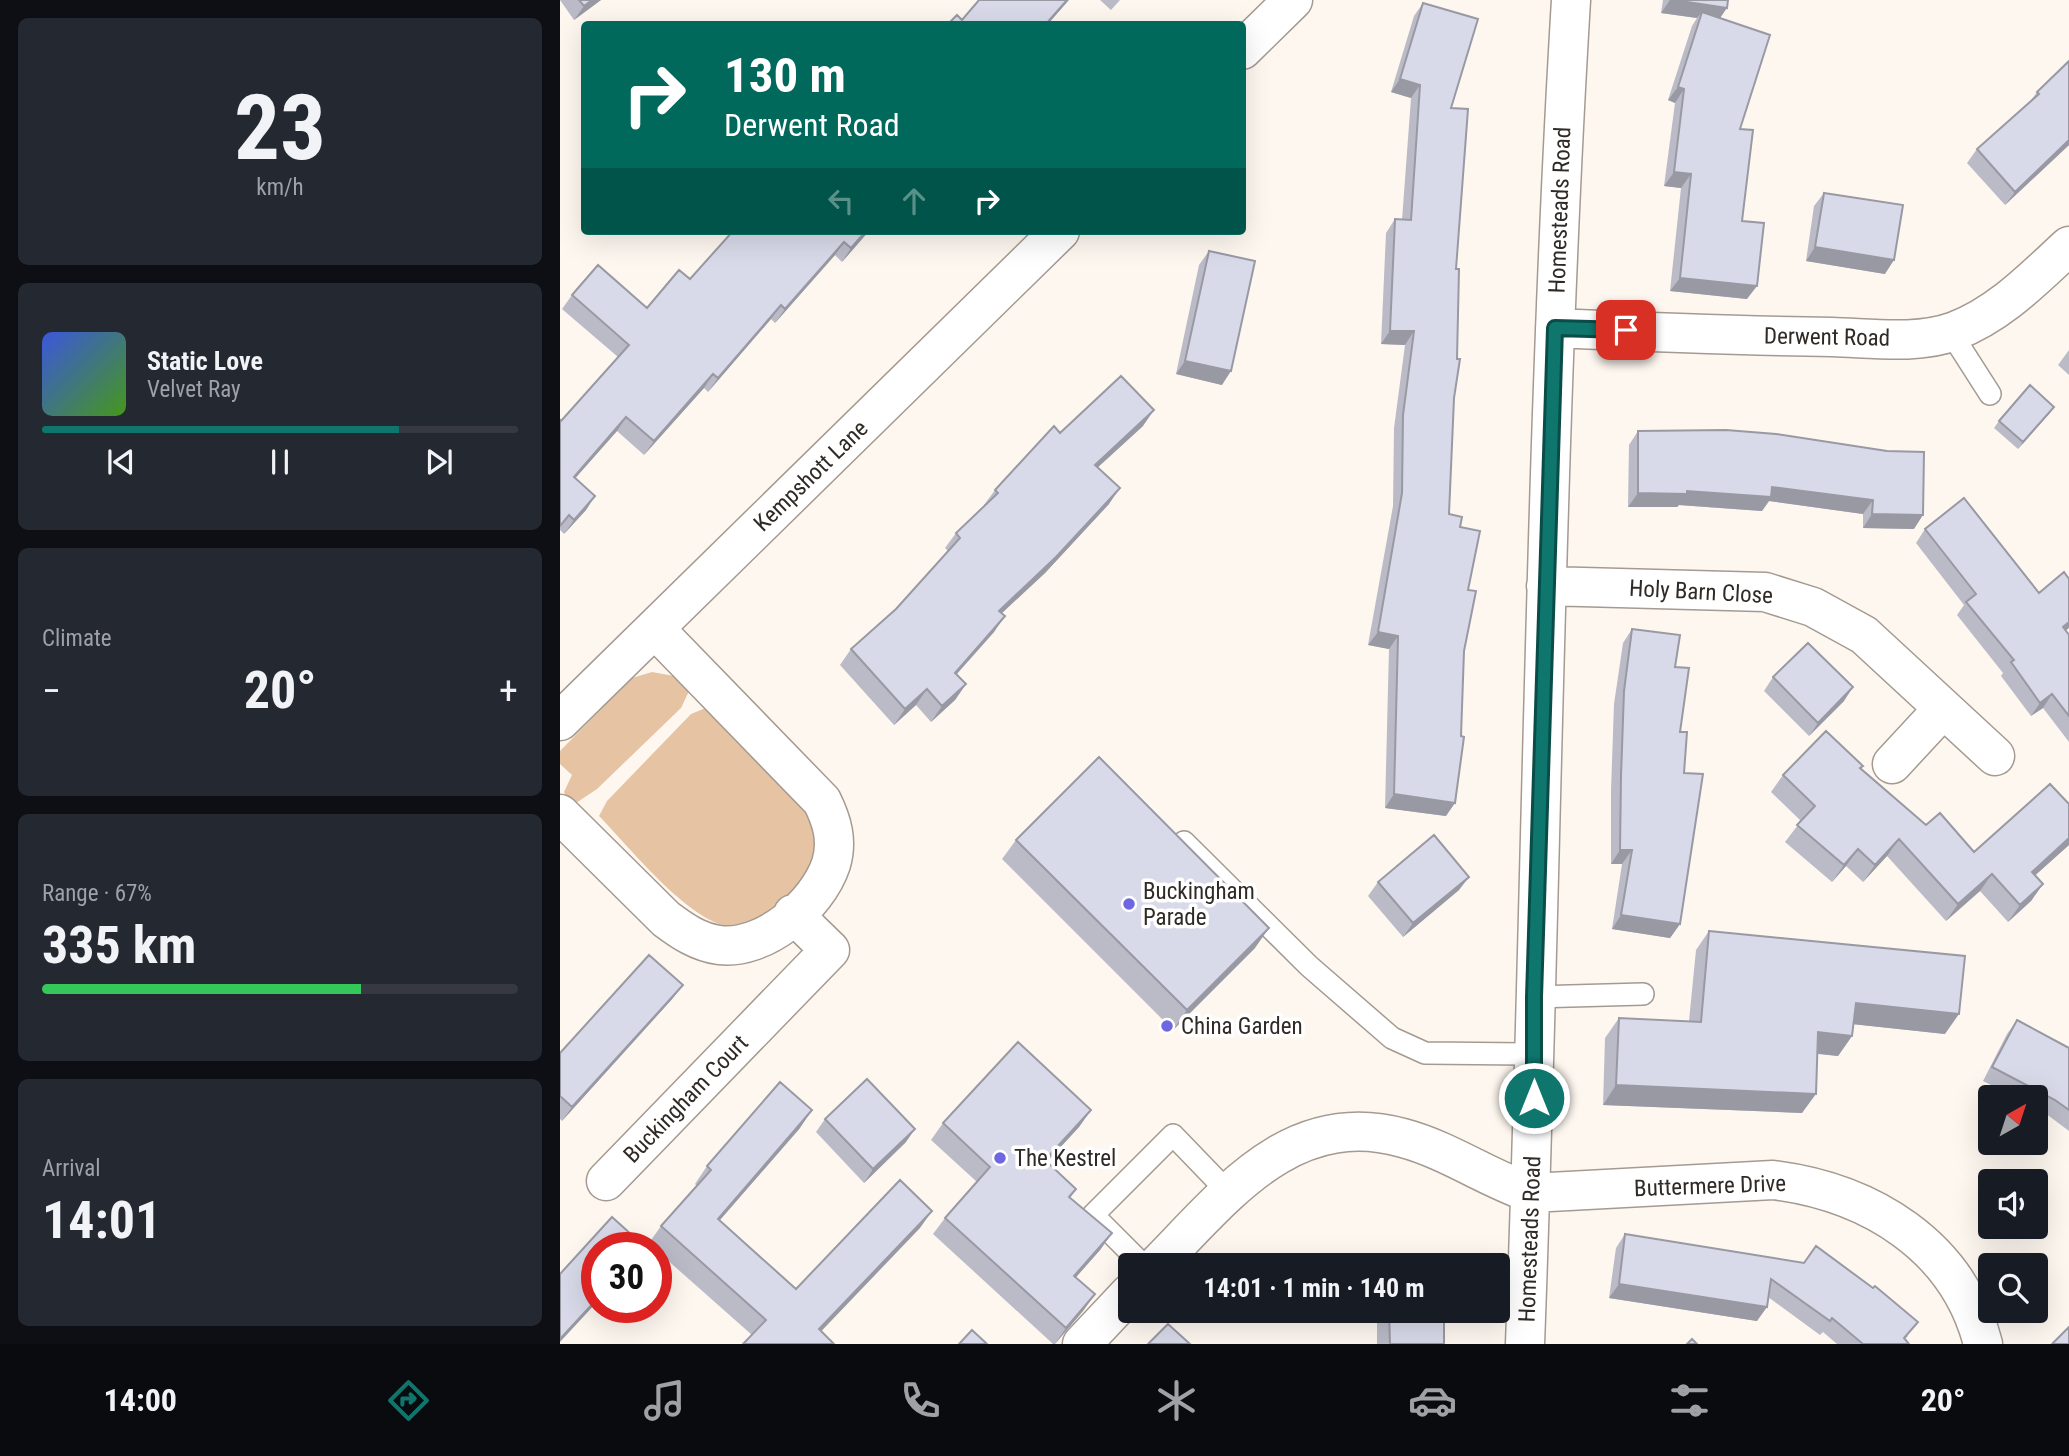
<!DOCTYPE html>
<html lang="en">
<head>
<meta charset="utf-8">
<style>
  :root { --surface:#171b24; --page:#242831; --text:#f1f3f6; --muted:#9ea1a6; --line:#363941; --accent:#0f766e }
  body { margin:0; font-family:"Roboto Condensed",sans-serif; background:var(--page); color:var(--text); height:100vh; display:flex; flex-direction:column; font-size:26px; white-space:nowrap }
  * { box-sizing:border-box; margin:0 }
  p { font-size:23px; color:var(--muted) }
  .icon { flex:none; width:38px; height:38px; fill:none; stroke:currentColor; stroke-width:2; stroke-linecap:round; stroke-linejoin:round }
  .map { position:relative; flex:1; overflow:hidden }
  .drawer { display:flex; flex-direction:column; gap:18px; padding:18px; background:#0d0f14; width:560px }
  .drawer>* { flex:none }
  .top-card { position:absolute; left:21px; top:21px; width:665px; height:214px; border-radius:7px; box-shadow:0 7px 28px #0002; background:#00695c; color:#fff; overflow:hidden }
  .needle { width:46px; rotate:39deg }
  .buttons { position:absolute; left:1418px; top:1085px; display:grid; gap:14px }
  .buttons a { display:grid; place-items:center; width:70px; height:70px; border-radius:7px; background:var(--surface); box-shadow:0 7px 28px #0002; font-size:35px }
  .speed { position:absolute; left:21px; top:1232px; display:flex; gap:14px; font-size:35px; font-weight:700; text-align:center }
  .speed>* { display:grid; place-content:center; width:91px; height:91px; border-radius:50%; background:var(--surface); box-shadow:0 7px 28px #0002; line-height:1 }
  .speed .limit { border:10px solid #d22; background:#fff; color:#111 }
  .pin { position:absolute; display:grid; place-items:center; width:60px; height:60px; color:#fff; margin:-30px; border-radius:14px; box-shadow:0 4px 10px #0006 }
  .me { position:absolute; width:77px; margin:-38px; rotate:0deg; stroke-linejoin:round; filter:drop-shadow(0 0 5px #0008) }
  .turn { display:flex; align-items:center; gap:24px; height:147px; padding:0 28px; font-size:32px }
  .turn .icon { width:91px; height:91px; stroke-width:2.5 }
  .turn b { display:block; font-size:49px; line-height:60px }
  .lanes { display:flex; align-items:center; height:66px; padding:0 28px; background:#0003; justify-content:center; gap:35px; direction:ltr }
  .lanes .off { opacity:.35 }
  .big { font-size:52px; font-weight:700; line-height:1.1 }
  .drawer .tile { flex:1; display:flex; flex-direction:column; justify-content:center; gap:10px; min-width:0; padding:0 24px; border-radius:10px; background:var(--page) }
  .drawer .dial { align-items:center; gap:0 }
  .dial b { font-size:91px; line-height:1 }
  .song { display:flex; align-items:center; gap:21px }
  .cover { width:84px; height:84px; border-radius:10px; background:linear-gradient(135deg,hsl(230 70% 55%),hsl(100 70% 35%)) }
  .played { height:7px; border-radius:4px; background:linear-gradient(90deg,var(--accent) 75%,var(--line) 75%) }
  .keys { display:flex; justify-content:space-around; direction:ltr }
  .heat { display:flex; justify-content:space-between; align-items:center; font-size:38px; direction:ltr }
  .charge { height:10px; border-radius:5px; background:linear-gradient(90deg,#34c759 67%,var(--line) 0) }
  .trip { position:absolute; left:558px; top:1253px; width:392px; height:70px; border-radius:7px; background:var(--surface); box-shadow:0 7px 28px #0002; font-weight:700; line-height:70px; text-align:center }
  .tab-bar { display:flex; height:112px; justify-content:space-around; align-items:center; background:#090b0e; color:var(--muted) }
  .tab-bar .icon { width:49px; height:49px }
  .tab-bar .active { color:var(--accent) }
  .tab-bar b { font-size:32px; color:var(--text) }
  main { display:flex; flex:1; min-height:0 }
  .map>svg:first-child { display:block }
</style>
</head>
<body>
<main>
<section class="drawer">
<div class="tile dial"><b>23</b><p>km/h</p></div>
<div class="tile">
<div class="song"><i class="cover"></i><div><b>Static Love</b><p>Velvet Ray</p></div></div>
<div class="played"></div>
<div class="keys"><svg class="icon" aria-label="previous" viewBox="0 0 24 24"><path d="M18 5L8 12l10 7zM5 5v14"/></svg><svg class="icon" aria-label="pause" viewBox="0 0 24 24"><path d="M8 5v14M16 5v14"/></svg><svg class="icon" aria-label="next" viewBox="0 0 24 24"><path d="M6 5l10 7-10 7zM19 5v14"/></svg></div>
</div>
<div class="tile"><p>Climate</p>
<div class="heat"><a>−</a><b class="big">20°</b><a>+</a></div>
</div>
<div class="tile"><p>Range · 67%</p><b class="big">335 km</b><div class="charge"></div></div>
<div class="tile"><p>Arrival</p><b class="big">14:01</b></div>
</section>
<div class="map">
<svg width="1509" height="1344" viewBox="0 0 1509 1344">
  <rect width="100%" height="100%" fill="#fef7f0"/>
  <path fill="#e5c3a3" d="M92,672L114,676L130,689L121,708L37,789L10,807L4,792L12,775L0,764V751L72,678Z
    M148,707C172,732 243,793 253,821C262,844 251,873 234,889C217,906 202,923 177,926C137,933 66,843 39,816L47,801L131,714Z"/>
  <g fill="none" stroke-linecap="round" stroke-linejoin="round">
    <g stroke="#a59a90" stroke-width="24">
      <path id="service" d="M1391,333L1430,394
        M624,842L749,966L832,1038L865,1053L975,1054
        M974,997L1083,994
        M583,1265L533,1215L613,1135L669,1193"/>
    </g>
    <g stroke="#a59a90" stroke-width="41">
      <path id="minor" d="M995,328C1087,332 1180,336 1272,337C1311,338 1357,345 1395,331C1440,314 1474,278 1509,246
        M986,586L1205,592L1253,607L1304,635L1435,756
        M1332,764L1383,709
        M0,814L106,919C122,931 138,942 159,945C203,951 257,906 271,864C278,841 272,821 262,801L95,629
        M46,1181L270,950L233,914
        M597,1265C666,1195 732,1107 843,1138C888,1150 927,1178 971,1193L1213,1180C1309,1192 1398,1245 1423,1344
        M522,1344L570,1293
        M965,1344C982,896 984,448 1011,0"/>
    </g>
    <g stroke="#a59a90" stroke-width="41">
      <path id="tertiary" d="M682,50L733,0
        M0,721L500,231"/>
    </g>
    <use href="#service" stroke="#fff" stroke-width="21"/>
    <use href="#minor" stroke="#fff" stroke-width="38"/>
    <use href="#tertiary" stroke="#fff" stroke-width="38"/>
  </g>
  <path fill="#bbbbc8" d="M0,0H41L14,20Z
    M540,0H560L551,10Z
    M1103,0H1168L1160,18L1180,129L1182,221L1187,299L1110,291L1121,188L1104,186L1115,103L1108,100L1132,26L1137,18L1101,13Z
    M863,3L891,108L896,269L894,398L889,514L900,527L908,590L904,651L886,816L825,808L829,649L808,645L833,506L834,428L845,345L821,344L826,233L835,219L842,220L851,98L831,92L854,16Z
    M1509,61V145L1445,205L1407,163L1417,149L1469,103L1477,92Z
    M1264,193L1325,274L1246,261L1254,206Z
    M173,231H309L282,262L275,255L215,323L211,319L148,392L144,388L84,455L57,431L15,478L35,496L26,510L4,534L0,530V420L1,421L58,357L2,309L12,295L87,308L130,279Z
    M649,251L662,385L616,374L639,265Z
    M1509,350V375L1498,365Z
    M1494,407L1458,449L1434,428L1439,421Z
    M583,426L538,467L549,504L485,573L442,613L434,632L397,674L406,684L395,700L371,722L356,705L334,725L280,665L291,649L336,609L388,551L385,548L396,533L424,506V505L435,490L500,433Z
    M1078,431L1216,434L1354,529L1303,528V514L1209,501L1202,511L1119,505L1117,507H1068L1069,445Z
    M1365,529L1506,631L1509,635V742L1483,708L1471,716L1441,676L1443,673L1397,615L1404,605L1356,543Z
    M1072,629L1115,667L1124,773L1120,924L1110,938L1052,929L1062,864H1051V790L1054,704L1063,643Z
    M1213,677L1284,701L1249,736L1204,691Z
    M1301,768L1366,825L1414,852L1509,804V845L1475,875L1483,884L1471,901L1448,922L1420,891L1386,921L1327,856L1303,882L1286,866L1272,882L1225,842L1241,821L1211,792L1223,775Z
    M456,840L695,948L613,1030L442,859Z
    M818,882L899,890L843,937L808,896Z
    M1149,931L1385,1034L1293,1024L1292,1036L1278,1056L1257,1054L1242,1113L1043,1105L1045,1038L1059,1018L1129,1021L1136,950Z
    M113,998L2,1121L0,1119V1053Z
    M1457,1020L1509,1048V1131L1485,1113L1475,1108V1097H1455L1423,1081L1447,1034Z
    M531,1110L519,1127L487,1162L516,1189L510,1198L552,1233L540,1250L516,1277L535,1294L523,1311L495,1344H493L373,1234L385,1218L417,1182L371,1140L383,1123Z
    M265,1119L346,1142L304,1183L256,1132Z
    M240,1128L160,1220L236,1289L360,1228L192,1335L96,1250V1248H94L89,1243L101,1226L137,1186L135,1184L147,1166Z
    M1065,1234L1244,1263L1348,1336L1345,1339L1349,1344H1277L1263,1332L1260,1335L1208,1297L1197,1321L1049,1298L1056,1248Z
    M817,1311H884V1344H817Z"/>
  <path fill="#9899a3" d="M32,0H41L14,20L24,6Z
    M507,0H509L488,24H486Z
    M1110,0H1114L1167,8L1158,21L1142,12L1137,18L1101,13Z
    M840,79L860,85L851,98L831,92Z
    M1118,87L1124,89L1115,103L1108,100Z
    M1509,140V145L1445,205L1455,192Z
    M1114,172L1131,174L1121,188L1104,186Z
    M306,231H309L282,262L291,248Z
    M284,242L275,255L215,323L225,309Z
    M1255,247L1334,260L1325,274L1246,261Z
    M1120,278L1197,286L1187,299L1110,291Z
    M221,305L211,319L148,392L158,378Z
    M830,331H854L845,345L821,344Z
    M625,361L671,371L662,385L616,374Z
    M153,374L144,388L84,455L94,441Z
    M1494,407L1489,414L1458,449L1463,442Z
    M594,410L583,426L524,480L535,465Z
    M66,417L57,431L4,491L14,477Z
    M1212,487L1313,500L1303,514L1209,501L1202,511L1119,505L1117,507H1068L1078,493Z
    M560,488L549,504L485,573L428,626L439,611Z
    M35,496L26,510L4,534L14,520Z
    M1312,514L1363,515L1354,529L1303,528Z
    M445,616L434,632L384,688L395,673Z
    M1509,622V628L1493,641L1503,627Z
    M818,632L838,636L829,649L808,645Z
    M406,684L395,700L371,722L382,706Z
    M1293,687L1284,701L1249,736L1258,723Z
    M367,689L356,705L334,725L345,709Z
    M1492,694L1483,708L1471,716L1480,703Z
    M834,794L895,803L886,816L825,808Z
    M1509,838V845L1460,889L1472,872Z
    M1339,839L1327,856L1303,882L1315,865Z
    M1298,849L1286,866L1272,882L1284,865Z
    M1060,850H1072L1062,864H1051Z
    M1432,874L1420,891L1386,921L1398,904Z
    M909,877L899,890L843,937L853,923Z
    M1483,884L1471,901L1448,922L1460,905Z
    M1061,915L1120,924L1110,938L1052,929Z
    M709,928L695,948L613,1030L627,1010Z
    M123,985L113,998L2,1121L12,1107Z
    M1296,1003L1399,1014L1385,1034L1282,1023Z
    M1258,1032L1292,1036L1278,1056L1244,1052Z
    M1056,1085L1256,1094L1242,1113L1043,1105Z
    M252,1110L240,1128L146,1236L158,1219Z
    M531,1110L519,1127L473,1177L485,1160Z
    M355,1129L346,1142L304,1183L313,1169Z
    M372,1211L360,1228L249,1344L259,1329Z
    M552,1233L540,1250L503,1292L514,1276Z
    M1059,1284L1207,1307L1197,1321L1049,1298Z
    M535,1294L523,1311L495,1344L506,1328Z
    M37,1299V1302L0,1342V1339Z"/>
  <path fill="#d9dae9" stroke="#9899a3" stroke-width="2" d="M19,0H32L24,6Z
    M419,0H507L486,24H388L397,15L402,20Z
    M1114,0H1168L1167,8Z
    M863,3L918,19L891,108L908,109L896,269H899L897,359H900L894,398L889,514L902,517L900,527L920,531L908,590L916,591L904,651L901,736L904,737L895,803L834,794L838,636L818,632L842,493L843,415L854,331H830L835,219L851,220L860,85L840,79Z
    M1142,12L1210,35L1180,129L1193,130L1182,221L1204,223L1197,286L1120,278L1131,174L1114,172L1124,89L1118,87Z
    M1509,61V140L1455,192L1417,149L1479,94L1477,92Z
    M1264,193L1343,205L1334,260L1255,247Z
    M173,231H306L291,248L284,242L225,309L221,305L158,378L153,374L94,441L66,417L14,477L35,496L14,520L9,515L0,526V420L1,421L69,345L12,295L38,265L87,308L119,270L130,279Z
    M649,251L695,261L671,371L625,361Z
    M561,376L594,410L535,465L560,488L496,557L439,611L445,616L395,673L406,684L382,706L367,689L345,709L291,649L336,609L400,538L396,533L438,493L435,490L494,426L500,433Z
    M1470,385L1494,407L1463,442L1439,421Z
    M1166,430L1216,434L1327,451L1364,452L1363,515L1312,514L1313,500L1212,487L1211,497L1127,491V494L1078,493V431Z
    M1404,498L1479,593L1504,572L1509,579V622L1503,627L1509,635V716L1492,694L1480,703L1451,662L1454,660L1406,602L1416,594L1365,529Z
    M1072,629L1120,635L1115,667L1129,668L1120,732H1127L1124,773L1143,774L1120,924L1061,915L1072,850H1060L1061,776L1064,691Z
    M1248,643L1293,687L1258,723L1213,677Z
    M1266,731L1303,766L1300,768L1366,825L1380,813L1414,852L1490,784L1509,804V838L1472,872L1483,884L1460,905L1432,874L1398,904L1339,839L1315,865L1298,849L1284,865L1237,825L1255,806L1223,775Z
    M539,757L709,928L627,1010L456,840Z
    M874,835L909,877L853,923L818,882Z
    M1149,931L1405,956L1399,1014L1296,1003L1292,1036L1258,1032L1256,1094L1056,1085L1059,1018L1141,1022Z
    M89,955L123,985L12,1107L0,1096V1053Z
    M1457,1020L1509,1048V1110L1495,1100L1432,1067Z
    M458,1042L531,1110L485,1160L516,1189L509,1197L552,1233L514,1276L535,1294L506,1328L385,1218L430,1167L383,1123Z
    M307,1079L355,1129L313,1169L265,1119Z
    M220,1082L252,1110L158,1219L236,1289L340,1180L372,1211L259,1329L274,1344H183L206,1320L101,1226L151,1170L147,1166Z
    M52,1217L84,1246L83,1248H37V1299L0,1339V1274Z
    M1065,1234L1244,1263L1256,1246L1313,1288L1315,1286L1358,1322L1344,1338L1349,1344H1303L1272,1318L1270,1321L1211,1279L1207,1307L1059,1284Z
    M829,1311H884V1344H830Z
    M608,1324L630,1344H588Z
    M1509,1327V1344H1492Z
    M412,1330L427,1344H399Z
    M1132,1339L1137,1344H1127Z"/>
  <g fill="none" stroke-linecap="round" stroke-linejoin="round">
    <g stroke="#0a4d48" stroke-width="18">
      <path id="route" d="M974,1098V997L995,328L1066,330"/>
    </g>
    <use href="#route" stroke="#0f766e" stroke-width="12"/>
  </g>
  <g fill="#6d67e1" stroke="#fff" stroke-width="2.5">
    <circle cx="569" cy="904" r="7"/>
    <circle cx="607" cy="1026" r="7"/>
    <circle cx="440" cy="1158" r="7"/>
  </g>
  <g text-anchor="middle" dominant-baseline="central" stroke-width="7" stroke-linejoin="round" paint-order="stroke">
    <g font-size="23" fill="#2f2a26" stroke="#fff">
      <text transform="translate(1000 210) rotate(-88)">Homesteads Road</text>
      <text transform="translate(1267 337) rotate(1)">Derwent Road</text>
      <text transform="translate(251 476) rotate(-44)">Kempshott Lane</text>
      <text transform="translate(1141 592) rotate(3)">Holy Barn Close</text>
      <text transform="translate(126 1099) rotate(-46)">Buckingham Court</text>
      <text transform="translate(1150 1186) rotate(-2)">Buttermere Drive</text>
      <text transform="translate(970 1239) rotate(-88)">Homesteads Road</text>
    </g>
    <g font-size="23" fill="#2f2a26" stroke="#fff" text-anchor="start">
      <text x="583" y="891">Buckingham<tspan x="583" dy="26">Parade</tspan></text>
      <text x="621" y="1026">China Garden</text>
      <text x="454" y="1158">The Kestrel</text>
    </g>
  </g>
</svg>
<div class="buttons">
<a><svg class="needle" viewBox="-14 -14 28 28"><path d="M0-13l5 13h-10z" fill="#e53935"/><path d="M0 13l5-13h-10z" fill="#9ea1a6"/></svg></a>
<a><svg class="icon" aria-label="sound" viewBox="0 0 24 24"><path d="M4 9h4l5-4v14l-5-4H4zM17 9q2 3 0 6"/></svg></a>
<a><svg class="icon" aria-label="search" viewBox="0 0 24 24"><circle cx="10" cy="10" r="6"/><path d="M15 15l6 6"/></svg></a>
</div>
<div class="speed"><div class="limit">30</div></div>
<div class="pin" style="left:1066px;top:330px;background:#d93025"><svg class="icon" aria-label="arrive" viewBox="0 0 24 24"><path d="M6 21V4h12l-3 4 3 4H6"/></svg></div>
<svg class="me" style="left:974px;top:1098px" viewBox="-20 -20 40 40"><circle r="17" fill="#0f766e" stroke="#fff" stroke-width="3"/><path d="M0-11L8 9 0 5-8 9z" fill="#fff"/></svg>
<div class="trip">14:01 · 1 min · 140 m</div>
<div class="top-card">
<div class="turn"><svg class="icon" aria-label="right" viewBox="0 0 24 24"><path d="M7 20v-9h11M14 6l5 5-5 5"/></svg><div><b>130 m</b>Derwent Road</div></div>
<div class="lanes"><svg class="icon off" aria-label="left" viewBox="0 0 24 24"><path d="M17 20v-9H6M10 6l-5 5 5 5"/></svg><svg class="icon off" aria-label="ahead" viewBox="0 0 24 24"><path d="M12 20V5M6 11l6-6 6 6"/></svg><svg class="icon" aria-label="right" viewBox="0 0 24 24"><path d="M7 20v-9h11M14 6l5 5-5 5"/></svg></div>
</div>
</div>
</main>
<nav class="tab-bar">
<b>14:00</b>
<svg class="icon active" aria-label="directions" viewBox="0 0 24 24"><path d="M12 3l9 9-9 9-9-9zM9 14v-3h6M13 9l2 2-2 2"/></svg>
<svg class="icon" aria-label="music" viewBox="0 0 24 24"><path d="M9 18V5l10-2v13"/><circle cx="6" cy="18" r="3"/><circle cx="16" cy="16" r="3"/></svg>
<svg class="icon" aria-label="phone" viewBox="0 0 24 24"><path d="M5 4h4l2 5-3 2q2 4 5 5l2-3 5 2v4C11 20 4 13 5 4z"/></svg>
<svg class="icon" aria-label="climate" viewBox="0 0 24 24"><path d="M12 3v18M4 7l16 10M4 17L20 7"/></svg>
<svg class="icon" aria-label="car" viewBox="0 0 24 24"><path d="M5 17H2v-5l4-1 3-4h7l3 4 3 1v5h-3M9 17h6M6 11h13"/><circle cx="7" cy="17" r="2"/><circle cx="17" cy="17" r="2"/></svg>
<svg class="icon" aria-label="filters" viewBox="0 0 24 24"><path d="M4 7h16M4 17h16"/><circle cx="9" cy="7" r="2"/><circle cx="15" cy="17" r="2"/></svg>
<b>20°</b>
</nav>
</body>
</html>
